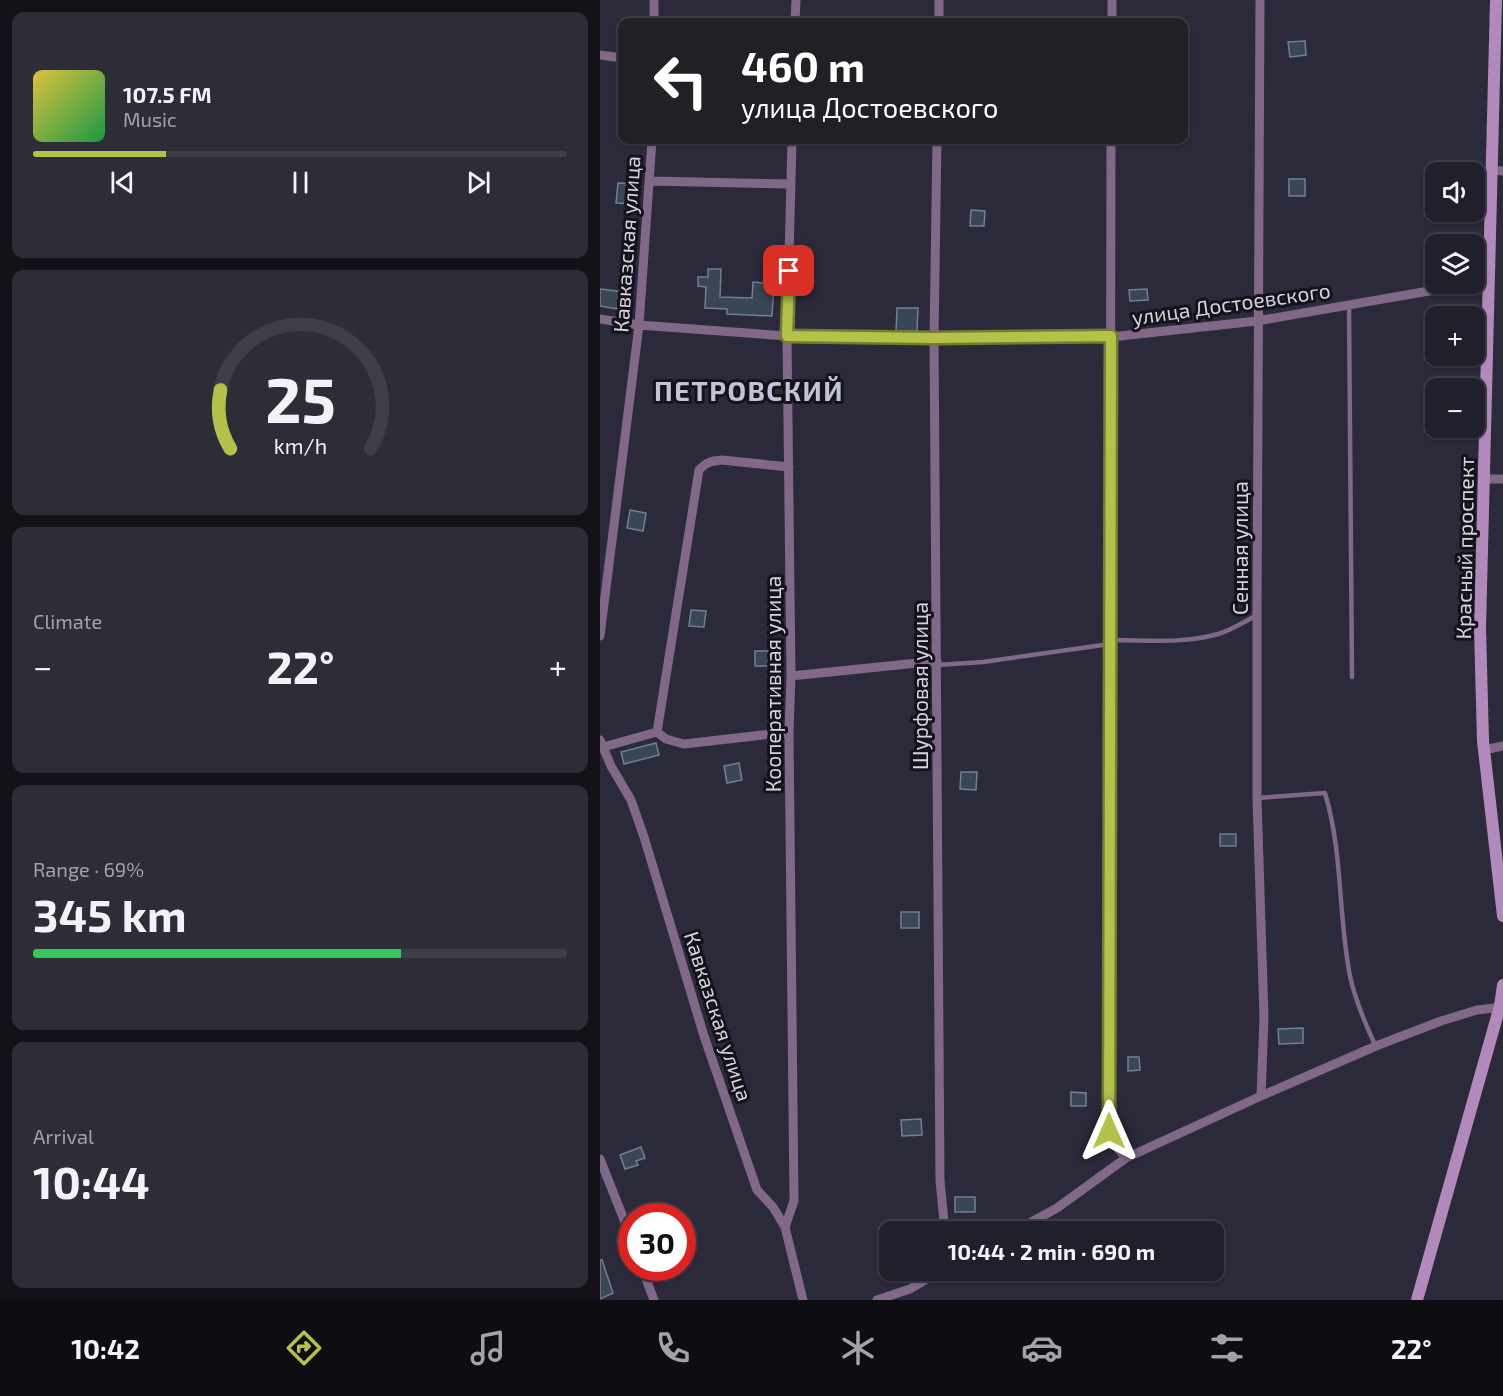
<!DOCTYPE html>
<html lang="en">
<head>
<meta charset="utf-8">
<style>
  :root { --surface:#20202c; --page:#2d2d38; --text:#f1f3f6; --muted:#a2a3a9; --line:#3d3e48; --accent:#b4c24a }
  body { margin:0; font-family:"Exo 2",sans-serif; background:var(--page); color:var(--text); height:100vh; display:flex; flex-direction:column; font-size:22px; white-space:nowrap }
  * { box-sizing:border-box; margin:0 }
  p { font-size:20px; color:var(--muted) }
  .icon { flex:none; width:33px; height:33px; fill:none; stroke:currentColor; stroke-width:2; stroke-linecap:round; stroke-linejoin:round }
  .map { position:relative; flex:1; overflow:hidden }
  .side { display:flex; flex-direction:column; gap:12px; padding:12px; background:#121218; width:600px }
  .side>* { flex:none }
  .top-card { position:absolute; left:18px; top:18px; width:570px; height:126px; border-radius:12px; box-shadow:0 2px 4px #0004,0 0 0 2px var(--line); background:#202124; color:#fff; overflow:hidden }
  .fabs { position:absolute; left:825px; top:162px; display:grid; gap:12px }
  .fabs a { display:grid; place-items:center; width:60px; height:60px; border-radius:12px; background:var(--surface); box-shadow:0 2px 4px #0004,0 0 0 2px var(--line); font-size:30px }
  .speed { position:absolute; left:18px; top:1203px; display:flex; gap:12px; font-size:30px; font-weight:700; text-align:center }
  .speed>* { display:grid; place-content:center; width:78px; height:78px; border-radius:50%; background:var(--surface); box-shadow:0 2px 4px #0004,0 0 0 2px var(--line); line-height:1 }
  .speed .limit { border:9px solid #d22; background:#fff; color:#111 }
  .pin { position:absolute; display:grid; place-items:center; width:51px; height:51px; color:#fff; margin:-26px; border-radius:12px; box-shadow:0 3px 9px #0006 }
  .me { position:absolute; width:66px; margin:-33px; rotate:0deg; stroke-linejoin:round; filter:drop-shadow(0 0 4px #0008) }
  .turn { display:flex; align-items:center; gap:21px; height:126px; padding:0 24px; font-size:27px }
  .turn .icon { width:78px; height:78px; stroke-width:2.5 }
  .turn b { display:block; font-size:42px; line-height:51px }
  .big { font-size:45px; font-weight:700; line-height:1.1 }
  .side .card { flex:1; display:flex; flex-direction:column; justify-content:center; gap:9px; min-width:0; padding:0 21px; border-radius:12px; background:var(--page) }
  .side .dial { align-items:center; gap:0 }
  .dial svg { height:156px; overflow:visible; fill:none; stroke:var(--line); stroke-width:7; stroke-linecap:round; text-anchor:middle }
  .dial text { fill:var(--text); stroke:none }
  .song { display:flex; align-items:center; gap:18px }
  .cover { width:72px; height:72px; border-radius:9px; background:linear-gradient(135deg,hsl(50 70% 55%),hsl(140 70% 35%)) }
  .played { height:6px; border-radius:3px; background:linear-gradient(90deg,var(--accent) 25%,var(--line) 25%) }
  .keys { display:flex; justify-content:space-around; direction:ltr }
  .heat { display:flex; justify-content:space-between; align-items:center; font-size:33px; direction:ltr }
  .charge { height:9px; border-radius:4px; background:linear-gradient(90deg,#34c759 69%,var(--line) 0) }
  .trip { position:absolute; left:279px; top:1221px; width:345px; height:60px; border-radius:12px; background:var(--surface); box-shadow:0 2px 4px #0004,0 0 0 2px var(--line); font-weight:700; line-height:60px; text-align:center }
  .dock { display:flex; height:96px; justify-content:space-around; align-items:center; background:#0d0d12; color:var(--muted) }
  .dock .icon { width:42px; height:42px }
  .dock .selected { color:var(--accent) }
  .dock b { font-size:27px; color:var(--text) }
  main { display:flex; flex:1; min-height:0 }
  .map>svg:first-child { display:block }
</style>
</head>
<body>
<main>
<section class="side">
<div class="card">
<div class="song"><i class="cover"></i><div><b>107.5 FM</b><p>Music</p></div></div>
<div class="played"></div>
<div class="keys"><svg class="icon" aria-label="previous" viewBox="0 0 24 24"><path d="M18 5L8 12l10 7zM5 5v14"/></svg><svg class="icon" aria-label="pause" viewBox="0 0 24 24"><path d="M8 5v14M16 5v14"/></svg><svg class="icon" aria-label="next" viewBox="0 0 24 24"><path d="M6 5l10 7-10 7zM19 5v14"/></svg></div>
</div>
<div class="card dial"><svg viewBox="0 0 100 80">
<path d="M14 69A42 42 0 1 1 86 69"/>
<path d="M14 69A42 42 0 0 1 9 39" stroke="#b4c24a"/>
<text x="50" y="56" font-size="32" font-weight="700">25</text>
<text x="50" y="72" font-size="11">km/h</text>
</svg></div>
<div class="card"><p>Climate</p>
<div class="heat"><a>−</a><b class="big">22°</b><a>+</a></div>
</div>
<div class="card"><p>Range · 69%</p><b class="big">345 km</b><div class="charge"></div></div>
<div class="card"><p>Arrival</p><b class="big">10:44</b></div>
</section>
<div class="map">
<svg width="903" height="1300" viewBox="0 0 903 1300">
  <rect width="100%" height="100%" fill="#2a2a3b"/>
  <path fill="#394655" stroke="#718090" stroke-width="1.5" d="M705,41L706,55L690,57L688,42Z
    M689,179H705V196H689Z
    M18,183L36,184L35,204L16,203Z
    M371,210L385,211L384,226H370Z
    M108,269H121L120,297L152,298L153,282L174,284L172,316L127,314V309L105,308L106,287L98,286V277H108Z
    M0,289L33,293L31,307L18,305L17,309L0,306Z
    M547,289L548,300L530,301L529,290Z
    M297,308H318L317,331H296Z
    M30,510L46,513L43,531L27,528Z
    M91,610L106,611L104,627L89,626Z
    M155,651H168V666H155Z
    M56,743L59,755L24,764L21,752Z
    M139,763L142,780L127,783L124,766Z
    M361,772H377L376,790L360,789Z
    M620,834H636V846H620Z
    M301,912H319V928H301Z
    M703,1028V1043L679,1044L678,1029Z
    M528,1057H539L540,1070L528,1071Z
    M471,1092L486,1093V1106H471Z
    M321,1119L322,1135L302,1136L301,1120Z
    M41,1147L45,1158L36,1161L38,1165L25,1169L20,1155Z
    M355,1197H375V1212H355Z
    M0,1260H2L13,1293L0,1299Z"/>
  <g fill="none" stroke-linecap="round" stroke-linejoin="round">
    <path stroke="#826888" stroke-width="4.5" d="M749,305L752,677
      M510,640C546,640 583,644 618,634C632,630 644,622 657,615
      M337,665L383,662L510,644
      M657,798L725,793C743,853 738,915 750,976C755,1000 765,1023 775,1045"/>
    <path stroke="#826888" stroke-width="9" d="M54,0V22
      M660,0L657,615V798L664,1018L661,1096
      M195,22L196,0
      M339,22V0
      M512,22V0
      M0,55L22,58
      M337,140L334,338L340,1181L345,1232
      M511,140L509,1131L511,1141L526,1158
      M892,170L903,171
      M51,181L191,184
      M874,282L888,280
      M0,319L39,325L187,336L334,338L511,337L657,321L869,284
      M885,479H903
      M0,636L39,325L52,140
      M191,676L337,661
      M57,732L99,470C106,462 112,461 122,460L189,467
      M0,740L11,766L31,800L44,837L104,1036L157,1190L173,1207L185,1227L203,1300
      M0,748L57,732L66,739L84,744L189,732
      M884,750L903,746
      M0,1159L32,1240
      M185,1227L194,1201L189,732L191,676L187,336L192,140
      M413,1232L457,1208L526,1158L661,1096L776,1046L841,1021L877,1010L903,1007
      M42,1268L54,1300
      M277,1300L310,1289L342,1270"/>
    <path stroke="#b389bc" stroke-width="12" d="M896,0L880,628L883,741L903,916
      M817,1300L900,1006L903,985"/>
  </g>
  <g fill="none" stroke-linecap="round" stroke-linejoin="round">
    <g stroke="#757e30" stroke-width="15">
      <path id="route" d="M189,271L187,336L334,338L511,336L509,1131"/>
    </g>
    <use href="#route" stroke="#b4c24a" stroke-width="10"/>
  </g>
  <g text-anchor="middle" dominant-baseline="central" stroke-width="6" stroke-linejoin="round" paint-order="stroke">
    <g font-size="21" fill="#d4d4df" stroke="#14131b">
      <text transform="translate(26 244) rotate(-86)">Кавказская улица</text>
      <text transform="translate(631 303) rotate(-8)">улица Достоевского</text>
      <text transform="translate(639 548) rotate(-90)">Сенная улица</text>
      <text transform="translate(864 548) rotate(-89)">Красный проспект</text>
      <text transform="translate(172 684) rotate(-90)">Кооперативная улица</text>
      <text transform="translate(319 686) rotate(-90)">Шурфовая улица</text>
      <text transform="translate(119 1016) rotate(72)">Кавказская улица</text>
    </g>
    <g font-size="27" font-weight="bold" letter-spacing="1.5" fill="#c2c2d8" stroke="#14131b">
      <text x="149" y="390">ПЕТРОВСКИЙ</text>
    </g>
  </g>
</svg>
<div class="fabs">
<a><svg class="icon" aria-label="sound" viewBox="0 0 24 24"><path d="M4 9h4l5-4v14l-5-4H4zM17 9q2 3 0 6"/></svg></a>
<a><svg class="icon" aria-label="layers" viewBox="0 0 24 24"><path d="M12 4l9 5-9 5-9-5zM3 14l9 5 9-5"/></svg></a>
<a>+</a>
<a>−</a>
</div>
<div class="speed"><div class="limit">30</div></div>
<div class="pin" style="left:189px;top:271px;background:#d93025"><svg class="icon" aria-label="arrive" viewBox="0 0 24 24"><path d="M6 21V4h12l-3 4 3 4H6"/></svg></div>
<svg class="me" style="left:509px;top:1131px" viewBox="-20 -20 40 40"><path d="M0-17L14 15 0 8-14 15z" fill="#b4c24a" stroke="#fff" stroke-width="4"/></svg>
<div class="trip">10:44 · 2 min · 690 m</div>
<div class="top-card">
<div class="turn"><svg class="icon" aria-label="left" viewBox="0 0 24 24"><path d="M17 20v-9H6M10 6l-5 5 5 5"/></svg><div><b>460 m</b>улица Достоевского</div></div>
</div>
</div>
</main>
<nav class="dock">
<b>10:42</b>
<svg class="icon selected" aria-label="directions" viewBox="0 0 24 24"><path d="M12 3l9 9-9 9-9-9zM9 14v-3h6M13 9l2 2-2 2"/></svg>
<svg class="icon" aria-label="music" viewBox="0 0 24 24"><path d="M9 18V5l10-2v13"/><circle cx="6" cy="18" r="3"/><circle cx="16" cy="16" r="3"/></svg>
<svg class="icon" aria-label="phone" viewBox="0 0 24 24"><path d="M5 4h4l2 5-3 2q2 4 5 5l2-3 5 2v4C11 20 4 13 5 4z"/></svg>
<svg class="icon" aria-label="climate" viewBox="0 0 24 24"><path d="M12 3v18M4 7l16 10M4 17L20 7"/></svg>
<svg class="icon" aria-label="car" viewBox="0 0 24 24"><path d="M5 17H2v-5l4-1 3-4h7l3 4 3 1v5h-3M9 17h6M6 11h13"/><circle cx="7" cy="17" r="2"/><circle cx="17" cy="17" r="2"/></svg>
<svg class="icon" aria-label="filters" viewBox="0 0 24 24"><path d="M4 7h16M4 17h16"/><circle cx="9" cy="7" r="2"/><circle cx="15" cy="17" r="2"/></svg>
<b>22°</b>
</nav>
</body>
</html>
